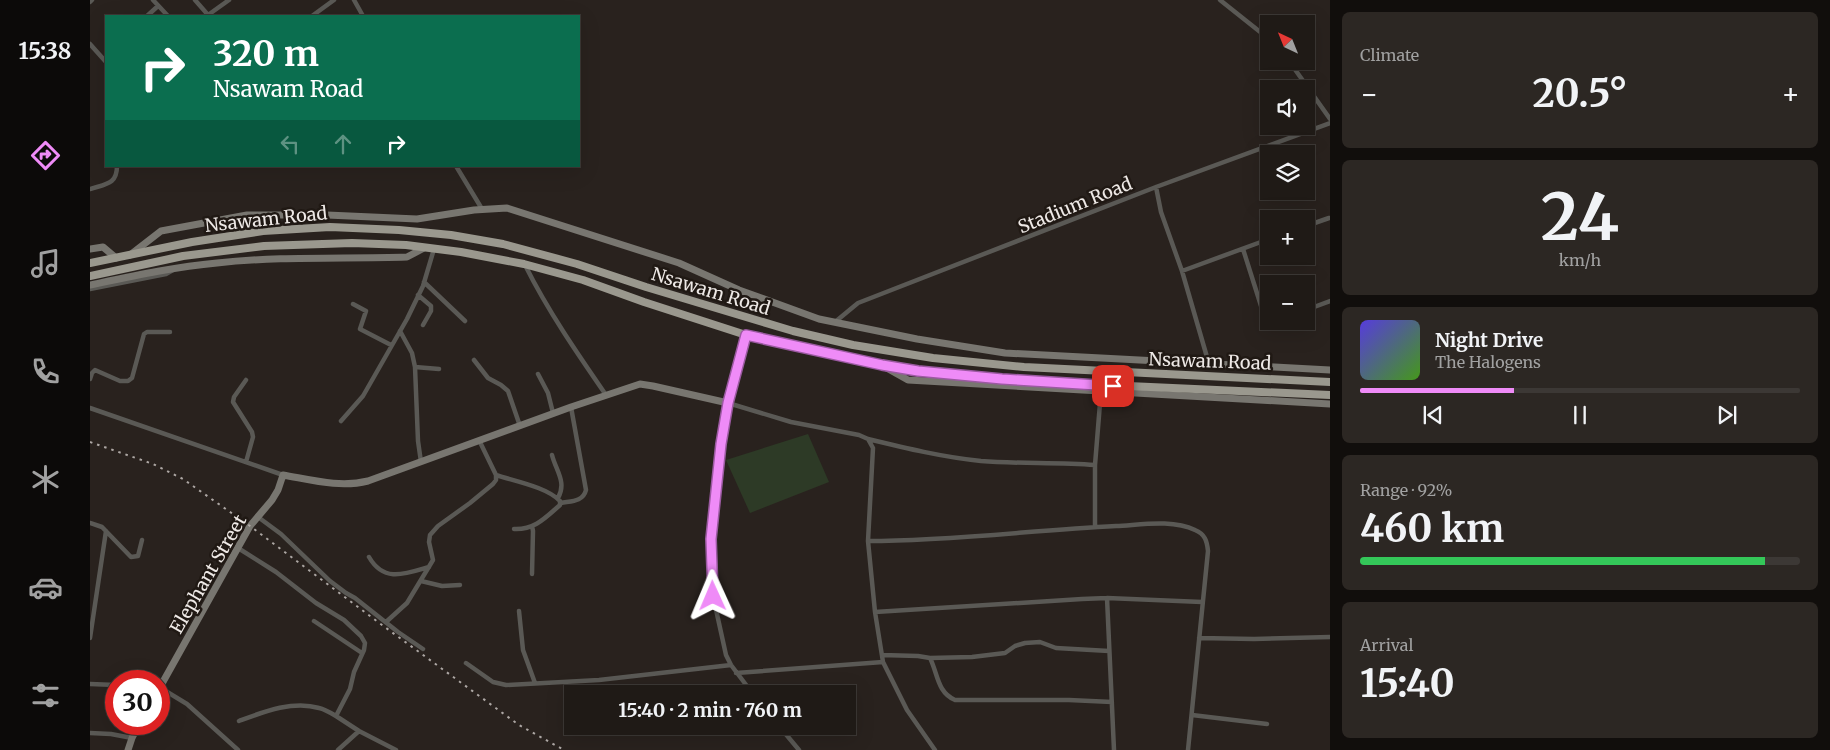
<!DOCTYPE html>
<html lang="en">
<head>
<meta charset="utf-8">
<style>
  :root { --surface:#1f1a16; --page:#2c2723; --text:#f1f3f6; --muted:#a1a1a1; --line:#3c3835; --accent:#ef8bf7 }
  body { margin:0; font-family:Merriweather,serif; background:var(--page); color:var(--text); height:100vh; display:flex; flex-direction:column; font-size:19px; white-space:nowrap }
  * { box-sizing:border-box; margin:0 }
  p { font-size:16px; color:var(--muted) }
  .icon { flex:none; width:28px; height:28px; fill:none; stroke:currentColor; stroke-width:2; stroke-linecap:round; stroke-linejoin:round }
  .map { position:relative; flex:1; overflow:hidden }
  .side { display:flex; flex-direction:column; gap:12px; padding:12px; background:#110e0c; width:500px }
  .side>* { flex:none }
  .hud { position:absolute; left:15px; top:15px; width:475px; height:152px; border-radius:0px; box-shadow:0 5px 20px #0002,0 0 0 1px var(--line); background:#0b6e4f; color:#fff; overflow:hidden }
  .needle { width:32px; rotate:317deg }
  .buttons { position:absolute; left:1170px; top:15px; display:grid; gap:10px }
  .buttons a { display:grid; place-items:center; width:55px; height:55px; border-radius:0px; background:var(--surface); box-shadow:0 5px 20px #0002,0 0 0 1px var(--line); font-size:25px }
  .speed { position:absolute; left:15px; top:670px; display:flex; gap:10px; font-size:25px; font-weight:700; text-align:center }
  .speed>* { display:grid; place-content:center; width:65px; height:65px; border-radius:50%; background:var(--surface); box-shadow:0 5px 20px #0002,0 0 0 1px var(--line); line-height:1 }
  .speed .limit { border:8px solid #d22; background:#fff; color:#111 }
  .pin { position:absolute; display:grid; place-items:center; width:42px; height:42px; color:#fff; margin:-21px; border-radius:10px; box-shadow:0 2px 8px #0006 }
  .me { position:absolute; width:55px; margin:-28px; rotate:359deg; stroke-linejoin:round; filter:drop-shadow(0 0 4px #0008) }
  .turn { display:flex; align-items:center; gap:18px; height:105px; padding:0 25px; font-size:22px }
  .turn .icon { width:65px; height:65px; stroke-width:2.5 }
  .turn b { display:block; font-size:35px; line-height:42px }
  .lanes { display:flex; align-items:center; height:48px; padding:0 25px; background:#0003; justify-content:center; gap:25px; direction:ltr }
  .lanes .off { opacity:.35 }
  .big { font-size:38px; font-weight:700; line-height:1.1 }
  .side .widget { flex:1; display:flex; flex-direction:column; justify-content:center; gap:8px; min-width:0; padding:0 18px; border-radius:8px; background:var(--page) }
  .side .dial { align-items:center; gap:0 }
  .dial b { font-size:65px; line-height:1 }
  .song { display:flex; align-items:center; gap:15px }
  .cover { width:60px; height:60px; border-radius:8px; background:linear-gradient(135deg,hsl(250 70% 55%),hsl(100 70% 35%)) }
  .played { height:5px; border-radius:2px; background:linear-gradient(90deg,var(--accent) 35%,var(--line) 35%) }
  .keys { display:flex; justify-content:space-around; direction:ltr }
  .heat { display:flex; justify-content:space-between; align-items:center; font-size:28px; direction:ltr }
  .charge { height:8px; border-radius:4px; background:linear-gradient(90deg,#34c759 92%,var(--line) 0) }
  .trip { position:absolute; left:474px; top:685px; width:292px; height:50px; border-radius:0px; background:var(--surface); box-shadow:0 5px 20px #0002,0 0 0 1px var(--line); font-weight:700; line-height:50px; text-align:center }
  main { display:flex; flex:1; min-height:0 }
  .tab-bar { display:flex; flex-direction:column; width:90px; justify-content:space-around; align-items:center; background:#0c0a09; color:var(--muted) }
  .tab-bar .icon { width:35px; height:35px }
  .tab-bar .current { color:var(--accent) }
  .tab-bar b { font-size:22px; color:var(--text) }
  .map>svg:first-child { display:block }
</style>
</head>
<body>
<main>
<nav class="tab-bar">
<b>15:38</b>
<svg class="icon current" aria-label="directions" viewBox="0 0 24 24"><path d="M12 3l9 9-9 9-9-9zM9 14v-3h6M13 9l2 2-2 2"/></svg>
<svg class="icon" aria-label="music" viewBox="0 0 24 24"><path d="M9 18V5l10-2v13"/><circle cx="6" cy="18" r="3"/><circle cx="16" cy="16" r="3"/></svg>
<svg class="icon" aria-label="phone" viewBox="0 0 24 24"><path d="M5 4h4l2 5-3 2q2 4 5 5l2-3 5 2v4C11 20 4 13 5 4z"/></svg>
<svg class="icon" aria-label="climate" viewBox="0 0 24 24"><path d="M12 3v18M4 7l16 10M4 17L20 7"/></svg>
<svg class="icon" aria-label="car" viewBox="0 0 24 24"><path d="M5 17H2v-5l4-1 3-4h7l3 4 3 1v5h-3M9 17h6M6 11h13"/><circle cx="7" cy="17" r="2"/><circle cx="17" cy="17" r="2"/></svg>
<svg class="icon" aria-label="filters" viewBox="0 0 24 24"><path d="M4 7h16M4 17h16"/><circle cx="9" cy="7" r="2"/><circle cx="15" cy="17" r="2"/></svg>
</nav>
<div class="map">
<svg width="1240" height="750" viewBox="0 0 1240 750">
  <rect width="100%" height="100%" fill="#29221e"/>
  <path fill="#2d3a26" d="M718,434L739,482L660,513L636,460Z"/>
  <g fill="none" stroke-linecap="round" stroke-linejoin="round">
    <path stroke="#5a5955" stroke-width="4.5" d="M63,0L78,16
      M105,0L119,16
      M264,0L273,16
      M1130,0L1179,39
      M0,2L2,0
      M118,15L139,0
      M57,16L68,6
      M222,16L244,0
      M0,44L16,62
      M1199,61L1240,119
      M366,166L392,209
      M1066,187L1071,212L1092,271L1119,364
      M0,189C15,184 27,185 27,166
      M1216,226L1239,218
      M1153,249L1172,309L1179,317
      M435,265C458,311 487,353 516,395
      M1092,271L1179,239
      M334,282L375,321
      M0,289L76,274L83,270
      M328,295L341,306V311L333,325
      M263,304L276,311L270,329L301,345
      M1216,310L1240,301
      M745,322L768,303L1066,187L1240,123
      M310,331L322,353L325,367L328,441L331,462
      M384,360L398,378L411,385L418,391L430,426
      M325,367L349,369
      M448,374L458,393L463,413
      M0,379L2,373L5,370L30,381H38L42,378L54,334L57,332H80
      M156,380L144,397L143,402L162,432L163,437L156,462
      M0,408L193,475
      M251,421L273,396L317,319L333,286L344,249
      M778,439L783,448L778,541L785,612L793,662L817,710L845,750
      M462,455C466,471 477,482 468,498
      M406,475C424,481 457,487 470,501V505C456,517 445,530 424,529
      M471,503C481,501 493,502 496,490L481,407
      M168,517L191,534L240,581L256,593L265,598L308,632L333,649
      M0,523L12,527L41,557L48,556L52,540
      M442,526L443,531L442,574
      M1005,527V465L1011,391
      M778,541C861,541 943,530 1026,526C1050,525 1082,519 1105,530C1115,534 1117,541 1118,551L1098,750
      M148,548L186,572L226,603L254,620L271,636L275,643L274,650L264,672L260,689L246,716L269,731L306,750
      M279,557C294,583 315,574 339,567
      M331,581L352,586L370,585
      M1017,598L1024,750
      M429,611L433,650L445,683
      M785,612L992,599L1017,598L1112,602
      M224,621L272,653
      M296,622L317,603L343,560L339,542L340,535L348,526L380,503L403,484L406,480V475L389,440
      M0,638L16,531
      M1109,638L1164,639L1240,637
      M792,655L828,656L840,658C848,674 847,692 865,700H979L1022,702
      M840,658L882,657L915,653L925,646L935,643L950,642L966,648L1019,651
      M376,663L403,682L416,685L509,680L641,665
      M646,673L793,662
      M0,684L26,685
      M69,687L97,704L148,750
      M663,694L641,665L636,655L623,596L621,539L631,444L638,403L701,422L769,435L778,439C815,448 852,457 891,461C929,464 967,462 1005,465
      M1102,715L1177,724
      M149,721C173,712 203,700 229,708C234,709 241,713 246,716
      M689,726L709,750
      M0,733L21,734L42,738
      M248,750L269,731"/>
    <path stroke="#787670" stroke-width="7" d="M0,249L13,247L26,258
      M40,255L71,231L157,215H237L327,219L384,210L417,208L589,263L649,290L729,319L827,339L915,353L1240,370
      M0,285C43,276 84,267 127,263C190,256 254,259 317,257L334,248
      M793,366L818,380L1240,404
      M69,689L160,526L182,500L188,490L193,475C222,480 250,488 278,481L481,407L550,384L563,386L638,403L656,335
      M38,750L42,738L49,724"/>
    <path stroke="#9a988e" stroke-width="8" d="M0,263L102,242L173,231L240,227L309,230L361,235L413,244L487,264L556,287L703,331L763,345L843,358L934,367L1240,382
      M0,276L93,256L174,246L262,243L316,245L371,252L434,264L493,280L554,302L656,335L792,365L828,371L950,382L1240,395"/>
    <path stroke="#ada7a4" stroke-width="2" stroke-dasharray="2.5 5" stroke-linecap="butt" d="M0,442L63,464L93,479L160,526L292,625L429,725L474,750"/>
  </g>
  <g fill="none" stroke-linecap="round" stroke-linejoin="round">
    <g stroke="#9b5aa1" stroke-width="12">
      <path id="route" d="M623,596L621,539L631,444L638,403L656,335L792,365L828,371L912,379L1023,386"/>
    </g>
    <use href="#route" stroke="#ef8bf7" stroke-width="9"/>
  </g>
  <g text-anchor="middle" dominant-baseline="central" stroke-width="5" stroke-linejoin="round" paint-order="stroke">
    <g font-size="18" fill="#eee9e6" stroke="#201914">
      <text transform="translate(985 205) rotate(-22)">Stadium Road</text>
      <text transform="translate(176 219) rotate(-6)">Nsawam Road</text>
      <text transform="translate(621 291) rotate(17)">Nsawam Road</text>
      <text transform="translate(1120 361) rotate(2)">Nsawam Road</text>
      <text transform="translate(118 574) rotate(-60)">Elephant Street</text>
    </g>
  </g>
</svg>
<div class="buttons">
<a><svg class="needle" viewBox="-14 -14 28 28"><path d="M0-13l5 13h-10z" fill="#e53935"/><path d="M0 13l5-13h-10z" fill="#a1a1a1"/></svg></a>
<a><svg class="icon" aria-label="sound" viewBox="0 0 24 24"><path d="M4 9h4l5-4v14l-5-4H4zM17 9q2 3 0 6"/></svg></a>
<a><svg class="icon" aria-label="layers" viewBox="0 0 24 24"><path d="M12 4l9 5-9 5-9-5zM3 14l9 5 9-5"/></svg></a>
<a>+</a>
<a>−</a>
</div>
<div class="speed"><div class="limit">30</div></div>
<div class="pin" style="left:1023px;top:386px;background:#d93025"><svg class="icon" aria-label="arrive" viewBox="0 0 24 24"><path d="M6 21V4h12l-3 4 3 4H6"/></svg></div>
<svg class="me" style="left:623px;top:596px" viewBox="-20 -20 40 40"><path d="M0-17L14 15 0 8-14 15z" fill="#ef8bf7" stroke="#fff" stroke-width="4"/></svg>
<div class="trip">15:40 · 2 min · 760 m</div>
<div class="hud">
<div class="turn"><svg class="icon" aria-label="right" viewBox="0 0 24 24"><path d="M7 20v-9h11M14 6l5 5-5 5"/></svg><div><b>320 m</b>Nsawam Road</div></div>
<div class="lanes"><svg class="icon off" aria-label="left" viewBox="0 0 24 24"><path d="M17 20v-9H6M10 6l-5 5 5 5"/></svg><svg class="icon off" aria-label="ahead" viewBox="0 0 24 24"><path d="M12 20V5M6 11l6-6 6 6"/></svg><svg class="icon" aria-label="right" viewBox="0 0 24 24"><path d="M7 20v-9h11M14 6l5 5-5 5"/></svg></div>
</div>
</div>
<section class="side">
<div class="widget"><p>Climate</p>
<div class="heat"><a>−</a><b class="big">20.5°</b><a>+</a></div>
</div>
<div class="widget dial"><b>24</b><p>km/h</p></div>
<div class="widget">
<div class="song"><i class="cover"></i><div><b>Night Drive</b><p>The Halogens</p></div></div>
<div class="played"></div>
<div class="keys"><svg class="icon" aria-label="previous" viewBox="0 0 24 24"><path d="M18 5L8 12l10 7zM5 5v14"/></svg><svg class="icon" aria-label="pause" viewBox="0 0 24 24"><path d="M8 5v14M16 5v14"/></svg><svg class="icon" aria-label="next" viewBox="0 0 24 24"><path d="M6 5l10 7-10 7zM19 5v14"/></svg></div>
</div>
<div class="widget"><p>Range · 92%</p><b class="big">460 km</b><div class="charge"></div></div>
<div class="widget"><p>Arrival</p><b class="big">15:40</b></div>
</section>
</main>
</body>
</html>
